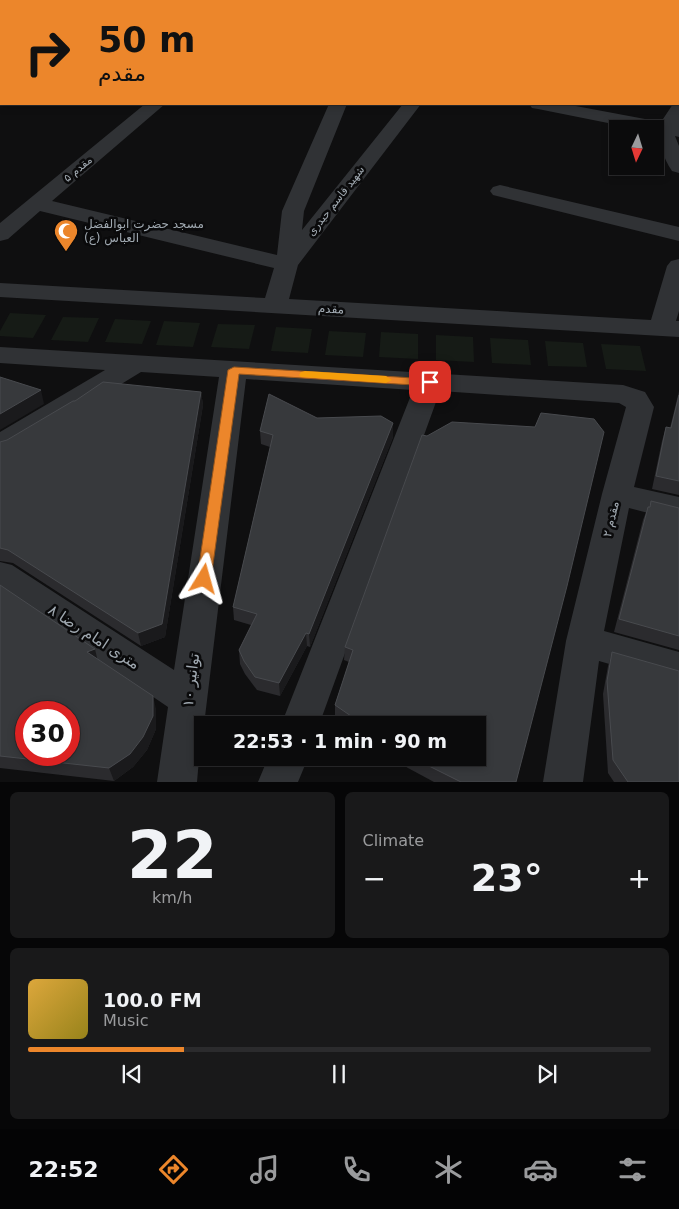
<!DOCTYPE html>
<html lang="en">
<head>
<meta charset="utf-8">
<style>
  :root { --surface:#0b0b0c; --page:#19191a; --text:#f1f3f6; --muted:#9a9b9d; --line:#2b2b2d; --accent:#ec862b }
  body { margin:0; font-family:"DejaVu Sans","Noto Naskh Arabic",sans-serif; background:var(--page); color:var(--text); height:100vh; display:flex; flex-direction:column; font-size:19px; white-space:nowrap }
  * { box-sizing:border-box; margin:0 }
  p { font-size:16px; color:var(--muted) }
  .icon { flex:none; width:28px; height:28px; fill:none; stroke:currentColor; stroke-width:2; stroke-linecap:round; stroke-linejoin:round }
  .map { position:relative; height:782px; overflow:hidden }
  .sheet { display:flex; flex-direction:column; gap:10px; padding:10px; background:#060607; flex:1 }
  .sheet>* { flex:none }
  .hud { position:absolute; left:0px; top:0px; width:680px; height:105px; box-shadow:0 2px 8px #0003,0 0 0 1px var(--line); background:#ec862b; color:#111; overflow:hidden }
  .needle { width:32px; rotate:184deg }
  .buttons { position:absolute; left:609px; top:120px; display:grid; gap:10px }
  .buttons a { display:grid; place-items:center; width:55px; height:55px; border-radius:0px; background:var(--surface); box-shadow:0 2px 8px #0003,0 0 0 1px var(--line); font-size:25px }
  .speed { position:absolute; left:15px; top:701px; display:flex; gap:10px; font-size:25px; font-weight:700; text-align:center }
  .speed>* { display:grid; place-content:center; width:65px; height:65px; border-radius:50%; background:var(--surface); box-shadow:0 2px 8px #0003,0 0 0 1px var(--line); line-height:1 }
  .speed .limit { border:8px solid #d22; background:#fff; color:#111 }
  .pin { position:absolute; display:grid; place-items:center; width:42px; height:42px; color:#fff; margin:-21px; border-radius:10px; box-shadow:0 2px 8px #0006 }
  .me { position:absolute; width:55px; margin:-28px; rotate:8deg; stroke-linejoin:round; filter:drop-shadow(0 0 4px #0008) }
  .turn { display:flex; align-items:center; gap:18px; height:105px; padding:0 15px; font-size:22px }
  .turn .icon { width:65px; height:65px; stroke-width:2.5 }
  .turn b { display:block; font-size:35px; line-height:42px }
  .big { font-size:38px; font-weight:600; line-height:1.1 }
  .sheet .card { flex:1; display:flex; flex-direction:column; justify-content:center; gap:8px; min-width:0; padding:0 18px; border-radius:8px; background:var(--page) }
  .sheet .dial { align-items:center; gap:0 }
  .dial b { font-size:65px; line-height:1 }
  .song { display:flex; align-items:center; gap:15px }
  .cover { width:60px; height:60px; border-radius:8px; background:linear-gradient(135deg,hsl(40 70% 55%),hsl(50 70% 35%)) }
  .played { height:5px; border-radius:2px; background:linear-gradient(90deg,var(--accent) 25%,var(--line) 25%) }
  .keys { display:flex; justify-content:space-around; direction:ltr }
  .heat { display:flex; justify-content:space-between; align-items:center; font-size:28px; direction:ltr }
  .sheet .tiles { flex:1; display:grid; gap:10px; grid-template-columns:1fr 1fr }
  .card:last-child { grid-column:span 2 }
  .trip { position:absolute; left:194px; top:716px; width:292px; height:50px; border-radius:0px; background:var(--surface); box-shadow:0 2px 8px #0003,0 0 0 1px var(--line); font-weight:600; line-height:50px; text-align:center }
  .menu { display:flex; height:80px; justify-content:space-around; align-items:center; background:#040405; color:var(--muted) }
  .menu .icon { width:35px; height:35px }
  .menu .on { color:var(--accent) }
  .menu b { font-size:22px; color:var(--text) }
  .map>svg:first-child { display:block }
</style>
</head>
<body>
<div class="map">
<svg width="679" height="782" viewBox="0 0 679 782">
  <rect width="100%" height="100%" fill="#0f0f10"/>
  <path fill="#161b16" d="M10,313L46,315L33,338L0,336V331Z
    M63,317L99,318L88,342L51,340Z
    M115,319L151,321L142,344L105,342Z
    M164,321L200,323L193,347L156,345Z
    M218,324L255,325L249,349L211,347Z
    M276,327L312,329L308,353L271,351Z
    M329,331L366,333L363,357L325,355Z
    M381,332L418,334V359L379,357Z
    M436,335L473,337L474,362L436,360Z
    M490,338L528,340L531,365L492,363Z
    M545,341L583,343L587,367L548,366Z
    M601,344L640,346L646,371L606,369Z"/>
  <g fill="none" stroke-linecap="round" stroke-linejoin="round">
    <path fill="#303235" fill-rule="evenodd" d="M0,10H1V18H0Z
      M679,103V137L675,136L679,146V173L672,171C663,158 659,141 655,129H638L538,109L532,108L529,104H565L661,122L673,104Z
      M145,104H165L52,201L277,255L282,211L329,104H347L304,211L302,230L403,104H421L298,265L289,299L651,320L667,266L671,261L679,259V311L676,321H679V337L0,297V283L265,298L274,268L40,211L8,239L0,241V223Z
      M500,185L679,227V241L493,195L490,191L493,187Z
      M0,347L623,385L645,392L654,407L634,487L679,497V521L629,508L604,631L679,652V684L599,661L583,782H543L566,641L602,494L626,407L619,403L440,391L319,725H281L413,390L246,379L204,725H202L197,782H157L168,707L0,593V562L12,565L174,670L219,377L141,372L10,452L0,455V432L105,370L0,363Z
      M268,758H308L298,782H258Z"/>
  </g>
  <path fill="#2b2b2e" d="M0,0H21L18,1H1V9H0Z
    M679,391V495L652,489L662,441L666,427L670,428Z
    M201,392L203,405L165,637L141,646L13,563L0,561V442L7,440L75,401Z
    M317,418L393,423V437L310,647L307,646L280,696L257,690L245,674L240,664L239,650L251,625L234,620L233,607L270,447L261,444L260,431Z
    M422,435L516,782H434L408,768L392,758H478V725H344L335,719V705L349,662L344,660L345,647Z
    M651,501L679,508V650L614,632L643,520L648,507H649Z
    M0,585L97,659L156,709V729L147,750L133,767L114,781L0,768Z
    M612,652L679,782H614L608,773L603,694L608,666Z"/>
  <path fill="#1a1a1c" d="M0,0H21L18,1H1V4Z
    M41,390L44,404L0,430V414Z
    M201,392L203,405L165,637L141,646L138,633Z
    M393,423V437L310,647L309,634Z
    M306,633L307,646L280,696L279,683Z
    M95,649L98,662L87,652Z
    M153,696L156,709V729L147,750L133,767L114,781L109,768Z"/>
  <path fill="#37393c" stroke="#484a4e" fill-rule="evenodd" d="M0,377L41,390L0,414Z
    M103,382L201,392L162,624L138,633L8,550L0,548V442L7,440L73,401H75Z
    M269,394L317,418L381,416L393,423L309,634L306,633L279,683L255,677L244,661L239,650L257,614L233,607L273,435L260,431Z
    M679,395V481L656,476L666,427L671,428Z
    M541,413L594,419L604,432L567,586L516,782H461L413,758H478V725H364L335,705L353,650L345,647L422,435L427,436L452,422L535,427Z
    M651,501L679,508V636L619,619L648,507H650Z
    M0,585L95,649L87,652L153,696V716L143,737L130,754L109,768L0,756ZM26,712H69V755H26Z
    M612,652L679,671V782H628L613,760L607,681Z"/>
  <path fill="#ec862b" stroke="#99571c" d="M234,367L430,379L436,382L430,386L239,374L211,579L209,583L204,584L199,583L197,579L228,370Z"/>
  <path fill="#f59e0b" d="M305,371L386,376L392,380L386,383L301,377L299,375L301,372Z"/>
  <defs>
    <g id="mosque-pin" transform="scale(1.25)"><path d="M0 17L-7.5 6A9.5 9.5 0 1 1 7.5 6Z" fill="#ec862b" stroke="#0a0a0b"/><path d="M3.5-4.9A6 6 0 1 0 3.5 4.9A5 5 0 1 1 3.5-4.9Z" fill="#fff"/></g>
  </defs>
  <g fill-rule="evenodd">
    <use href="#mosque-pin" x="66" y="231"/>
  </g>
  <g text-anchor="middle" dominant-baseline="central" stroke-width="5" stroke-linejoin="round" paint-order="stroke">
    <g font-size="11" fill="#a0a9b1" stroke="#0a0a0b">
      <text transform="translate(78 169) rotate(-40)">مقدم ۵</text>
      <text transform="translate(336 201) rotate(-52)">شهید قاسم حیدری</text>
    </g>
    <g font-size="12" fill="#a0a9b1" stroke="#0a0a0b" text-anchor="start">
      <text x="84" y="224">مسجد حضرت ابوالفضل<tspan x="84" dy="14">العباس (ع)</tspan></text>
    </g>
    <g font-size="12" fill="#a0a9b1" stroke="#0a0a0b">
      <text transform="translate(331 309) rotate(3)">مقدم</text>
      <text transform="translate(611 519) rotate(-77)">مقدم ۲</text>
    </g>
    <g font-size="15" fill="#a0a9b1" stroke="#0a0a0b">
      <text transform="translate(94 637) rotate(33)">۸ متری امام رضا</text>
      <text transform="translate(191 680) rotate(-83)">توانیر ۱۰</text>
    </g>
  </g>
</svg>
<div class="buttons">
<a><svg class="needle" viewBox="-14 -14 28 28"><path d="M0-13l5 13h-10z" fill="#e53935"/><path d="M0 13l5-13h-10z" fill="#9a9b9d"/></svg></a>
</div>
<div class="speed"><div class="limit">30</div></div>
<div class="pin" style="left:430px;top:382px;background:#d93025"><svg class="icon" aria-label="arrive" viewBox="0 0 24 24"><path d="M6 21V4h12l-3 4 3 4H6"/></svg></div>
<svg class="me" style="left:204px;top:579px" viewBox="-20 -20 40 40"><path d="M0-17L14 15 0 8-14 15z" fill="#ec862b" stroke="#fff" stroke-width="4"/></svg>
<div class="trip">22:53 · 1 min · 90 m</div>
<div class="hud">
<div class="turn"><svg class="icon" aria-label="right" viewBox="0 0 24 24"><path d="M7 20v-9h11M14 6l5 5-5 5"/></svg><div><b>50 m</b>مقدم</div></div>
</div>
</div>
<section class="sheet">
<div class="tiles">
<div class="card dial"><b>22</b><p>km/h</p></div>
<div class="card"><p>Climate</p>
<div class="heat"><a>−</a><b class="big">23°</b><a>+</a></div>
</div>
<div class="card">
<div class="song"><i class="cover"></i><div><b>100.0 FM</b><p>Music</p></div></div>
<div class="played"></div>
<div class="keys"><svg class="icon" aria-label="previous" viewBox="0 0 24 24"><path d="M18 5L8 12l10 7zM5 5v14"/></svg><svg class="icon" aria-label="pause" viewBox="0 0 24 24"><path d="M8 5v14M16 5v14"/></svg><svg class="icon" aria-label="next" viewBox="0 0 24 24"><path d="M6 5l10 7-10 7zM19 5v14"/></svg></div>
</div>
</div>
</section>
<nav class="menu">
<b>22:52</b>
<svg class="icon on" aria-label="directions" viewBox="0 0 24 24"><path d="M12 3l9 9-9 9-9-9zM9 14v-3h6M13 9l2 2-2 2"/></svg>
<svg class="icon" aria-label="music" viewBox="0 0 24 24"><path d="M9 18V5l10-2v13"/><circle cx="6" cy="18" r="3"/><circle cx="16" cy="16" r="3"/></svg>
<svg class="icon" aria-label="phone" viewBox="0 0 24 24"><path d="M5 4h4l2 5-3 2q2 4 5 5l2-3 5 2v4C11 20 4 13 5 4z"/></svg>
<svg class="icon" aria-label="climate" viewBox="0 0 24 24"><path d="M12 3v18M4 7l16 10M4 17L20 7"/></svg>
<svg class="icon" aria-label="car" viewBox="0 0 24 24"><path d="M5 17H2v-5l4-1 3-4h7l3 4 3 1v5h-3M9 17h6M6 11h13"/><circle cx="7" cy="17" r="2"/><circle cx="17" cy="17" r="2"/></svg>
<svg class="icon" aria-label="filters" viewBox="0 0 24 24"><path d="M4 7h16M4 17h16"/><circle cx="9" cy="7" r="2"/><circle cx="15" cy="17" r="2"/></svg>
</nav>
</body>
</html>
